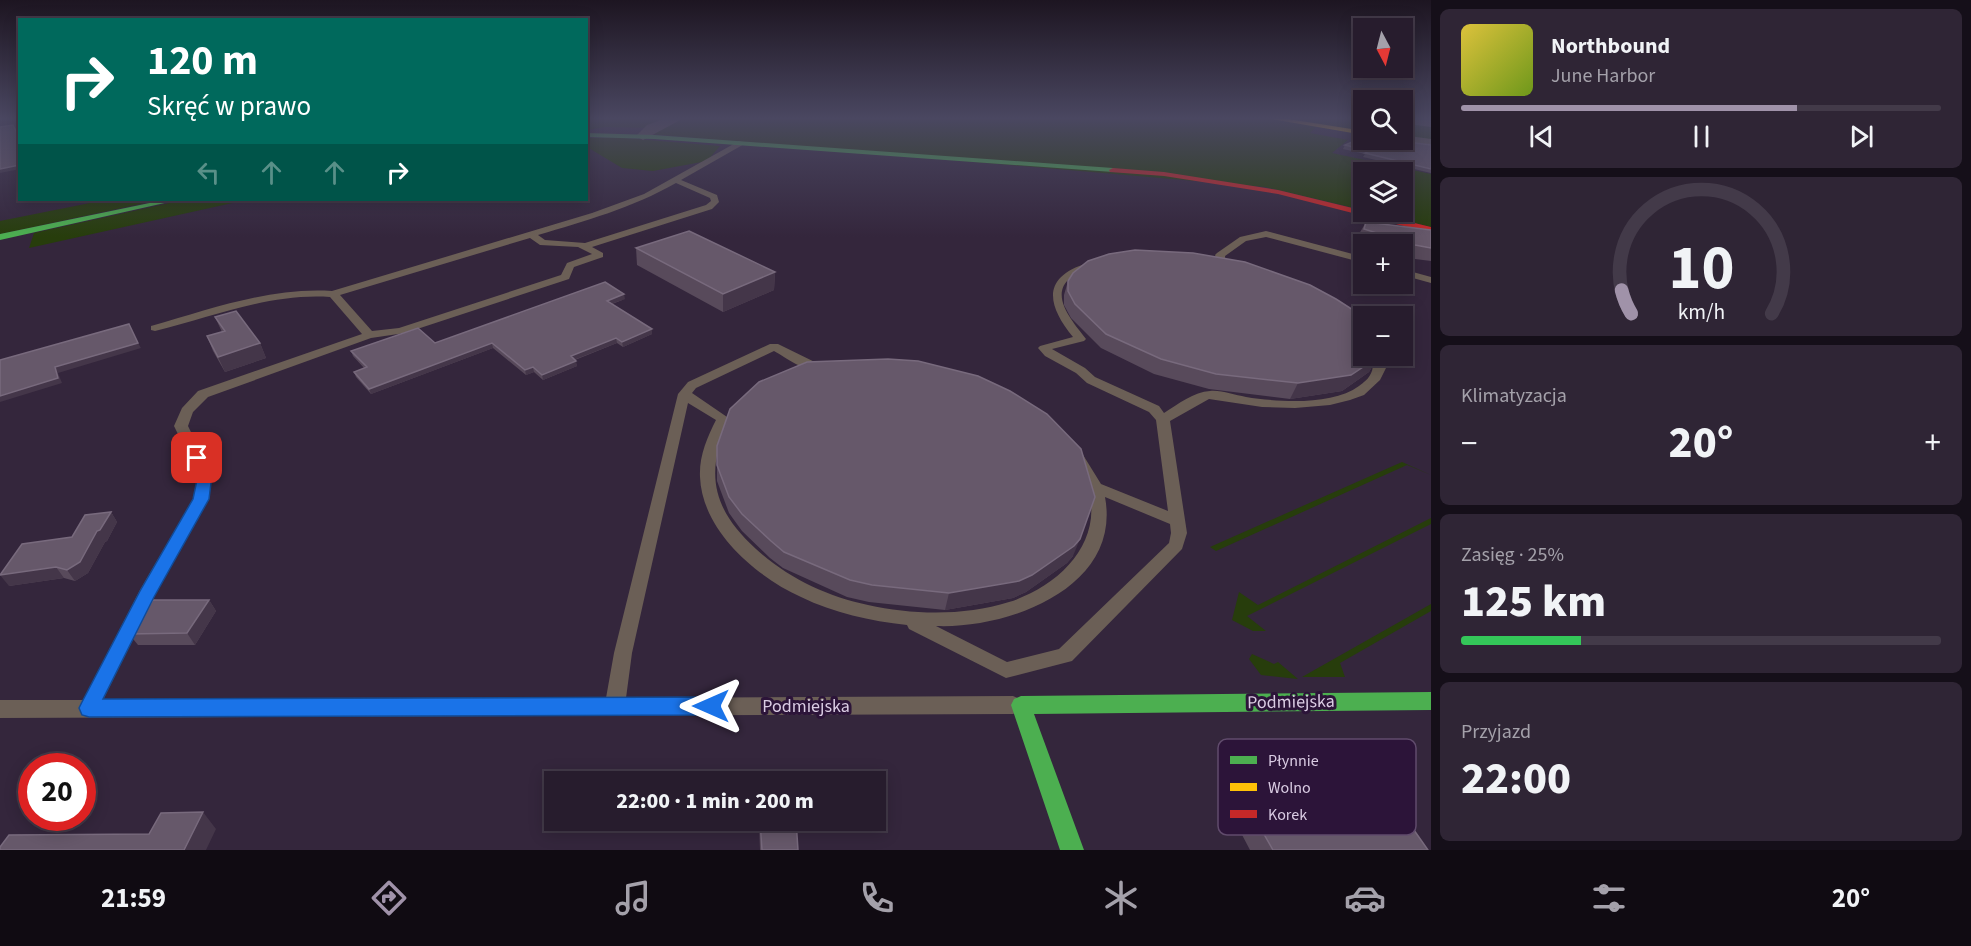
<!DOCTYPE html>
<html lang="pl">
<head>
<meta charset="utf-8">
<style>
  :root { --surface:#271c2d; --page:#2f2535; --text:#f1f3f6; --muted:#a4a1aa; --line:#433a49; --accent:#a092a9 }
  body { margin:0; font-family:"Source Sans 3",sans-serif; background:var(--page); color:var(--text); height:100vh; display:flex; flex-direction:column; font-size:22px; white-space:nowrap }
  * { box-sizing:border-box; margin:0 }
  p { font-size:20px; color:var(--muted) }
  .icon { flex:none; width:33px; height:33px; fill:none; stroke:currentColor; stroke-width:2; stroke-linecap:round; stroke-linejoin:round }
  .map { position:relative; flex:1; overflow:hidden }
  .side { display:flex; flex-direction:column; gap:9px; padding:9px; background:#150f19; width:540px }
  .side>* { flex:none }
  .guide { position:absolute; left:18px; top:18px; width:570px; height:183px; border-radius:0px; box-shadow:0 3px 15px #0003,0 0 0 2px var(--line); background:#00695c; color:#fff; overflow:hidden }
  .needle { width:39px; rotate:173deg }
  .fabs { position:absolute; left:1353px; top:18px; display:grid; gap:12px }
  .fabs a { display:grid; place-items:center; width:60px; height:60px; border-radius:0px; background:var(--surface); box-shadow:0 3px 15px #0003,0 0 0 2px var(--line); font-size:30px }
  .speed { position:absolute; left:18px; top:753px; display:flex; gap:12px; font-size:30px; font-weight:700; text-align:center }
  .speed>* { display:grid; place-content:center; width:78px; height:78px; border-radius:50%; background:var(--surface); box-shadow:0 3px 15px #0003,0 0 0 2px var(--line); line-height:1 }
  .speed .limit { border:9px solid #d22; background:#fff; color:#111 }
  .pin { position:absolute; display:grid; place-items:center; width:51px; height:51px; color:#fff; margin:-26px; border-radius:12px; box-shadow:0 3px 9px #0006 }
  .me { position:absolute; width:66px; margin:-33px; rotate:270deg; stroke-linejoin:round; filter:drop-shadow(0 0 4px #0008) }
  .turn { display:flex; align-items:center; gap:21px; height:126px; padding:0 30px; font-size:27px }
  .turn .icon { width:78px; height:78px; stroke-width:2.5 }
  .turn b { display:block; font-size:42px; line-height:51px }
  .lanes { display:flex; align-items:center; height:57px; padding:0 30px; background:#0003; justify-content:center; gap:30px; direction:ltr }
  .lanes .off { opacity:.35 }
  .big { font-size:45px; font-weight:800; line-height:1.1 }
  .side .tile { flex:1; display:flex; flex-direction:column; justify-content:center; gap:9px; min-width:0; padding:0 21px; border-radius:9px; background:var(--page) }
  .side .dial { align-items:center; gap:0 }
  .dial svg { height:156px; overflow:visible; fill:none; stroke:var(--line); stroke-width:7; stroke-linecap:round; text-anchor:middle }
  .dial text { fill:var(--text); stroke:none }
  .song { display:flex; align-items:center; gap:18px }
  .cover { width:72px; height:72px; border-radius:9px; background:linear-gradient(135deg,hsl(50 70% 55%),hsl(80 70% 35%)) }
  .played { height:6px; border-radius:3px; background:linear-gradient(90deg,var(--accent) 70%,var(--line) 70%) }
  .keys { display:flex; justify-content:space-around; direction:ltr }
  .heat { display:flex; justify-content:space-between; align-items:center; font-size:33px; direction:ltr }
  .charge { height:9px; border-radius:4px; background:linear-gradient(90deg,#34c759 25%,var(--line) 0) }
  .trip { position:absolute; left:544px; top:771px; width:342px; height:60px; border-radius:0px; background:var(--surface); box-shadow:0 3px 15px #0003,0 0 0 2px var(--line); font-weight:800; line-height:60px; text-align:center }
  .tabs { display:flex; height:96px; justify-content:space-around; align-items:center; background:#100b12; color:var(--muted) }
  .tabs .icon { width:42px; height:42px }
  .tabs .on { color:var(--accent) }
  .tabs b { font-size:27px; color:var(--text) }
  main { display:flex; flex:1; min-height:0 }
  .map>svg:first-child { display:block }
</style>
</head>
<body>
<main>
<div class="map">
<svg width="1431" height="850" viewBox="0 0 1431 850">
  <rect width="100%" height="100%" fill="#34263c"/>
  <path fill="#273d0c" d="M586,118H1363V134L1316,127L1310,133L1348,140L1332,153L1431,174V227L1369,212H1402V172H1364L1363,210L1265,187L650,134L657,128L605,127L587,130Z
    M1403,118H1431V144L1399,140H1402Z
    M587,138H624L720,146L707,161L653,171L622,168L587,147Z
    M105,200H159L0,234V221Z
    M183,200H246L29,248L34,233Z
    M1402,462L1431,475L1407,465L1216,551L1210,547Z
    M1431,518V524L1247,616L1266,631H1253L1232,620L1239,592L1258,605Z
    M1431,604V611L1340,663L1345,677H1302Z
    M1252,654L1274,664L1278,662L1298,679L1261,675L1249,659Z"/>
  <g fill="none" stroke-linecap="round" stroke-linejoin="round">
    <path fill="#6b5f56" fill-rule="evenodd" d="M739,141L746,143L681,180L717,195L719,202L712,209L592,247L603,253V257L574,267L569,279L405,333L371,338L208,397L193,412L188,426L212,475L209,499L154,597L103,700L606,698L614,653L678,394L688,382L770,344H778L829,369C816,380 787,358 774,351L696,388L692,393L730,419C704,472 712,509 756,549C788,578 826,596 868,605C913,615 965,616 1009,602C1061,586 1109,538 1085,480C1081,470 1074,462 1068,453L1070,450H1080L1101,484L1168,511L1156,420L1149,412L1087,383L1076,373L1045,356L1038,348L1040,346L1073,337C1047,305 1041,277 1088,263L1093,266C1086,272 1076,273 1068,280C1050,298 1075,324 1086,339L1084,341L1052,349L1085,368L1095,377L1159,406L1164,413C1178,404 1194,392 1210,391C1222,390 1234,395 1246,397C1278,402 1332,406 1359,386C1371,378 1375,370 1372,356H1384L1386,368L1380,380L1364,395L1350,400L1330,405L1295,408L1262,407L1209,399L1170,421L1187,533L1182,549L1072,661L1006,678L909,629L907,625C870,621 834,613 801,597C755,576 702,530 700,477C699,456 707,438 716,420L688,403L632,653L626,698L1013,696L1020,699L1023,705L1020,711L1013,714L0,718V700H83L140,590L193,499L198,475L174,426L182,408L198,391L362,334L330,297C269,293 213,317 155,331L151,330V326C211,309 270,287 332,291L592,213L644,194ZM676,183L710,198L711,201L706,205L585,243L545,240L538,235C585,221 632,208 676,183ZM530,238L540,245L578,247L592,254L567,263L561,275L399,328L372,331L340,295ZM1105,497L1170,524L1171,533L1169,543L1059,649L1007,662L936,626C1008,629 1122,588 1105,497Z
      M1266,231L1364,257V263L1266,237L1246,241L1225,256L1226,268H1220L1215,255L1217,253L1240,237Z
      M1402,269L1431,277V283L1402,275Z"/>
    <path fill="#6b5f56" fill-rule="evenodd" d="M666,118H684L643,140L636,136L647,125Z
      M1402,118L1431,119V127L1402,123Z
      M1402,135L1431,139V147L1397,142L1395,140H1402Z"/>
    <path fill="#4caf50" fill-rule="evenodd" d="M586,133L654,135L1113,168L1117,170L1113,172L654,139L586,137Z
      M164,200H178L0,240V234Z
      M1431,692V710L1034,714L1084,850H1060L1011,705L1014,699L1021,696Z"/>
    <path fill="#ffc107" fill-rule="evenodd" d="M1265,118H1282L1364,131V135Z"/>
    <path fill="#c62828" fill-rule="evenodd" d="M1113,168L1164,172L1278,190L1431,227V233L1278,194L1164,176L1110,172L1109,170Z"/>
  </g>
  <path fill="#584a5b" d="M1399,141L1431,145V173L1363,157L1365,154L1343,149L1345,145Z
    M1366,222L1431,230V261L1407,258L1402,256V244H1368L1358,241L1359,234Z
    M636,248L775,272L774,290L723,312L637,265Z
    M1068,281L1378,357L1369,372L1342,391L1290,399L1209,389L1154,374L1101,348L1071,318L1064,305V295Z
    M625,299L612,304L652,329V334L623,347L617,343L575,360L577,366L543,380L534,372L526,375L493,348L371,394L356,377L354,372L364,368L353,356L351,351L435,343Z
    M215,317L260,343L266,358L225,372L213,351L207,336L222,332Z
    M717,446L1073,556L1067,563L1026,592L1013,598L945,610L869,602L847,597L783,568L770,558L742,531L729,513L717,481Z
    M111,512L117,522L107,541L105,542L88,573L75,581L64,578L9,586L72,537Z
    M209,600L216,611L195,645H138L129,634Z
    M1253,815L1428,850H1250L1240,831Z
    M759,820H796L798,850H760Z"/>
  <path fill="#443649" d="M20,165V169L0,173V169Z
    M775,272L774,290L723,312V294Z
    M624,294L625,299L608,305L607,301Z
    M652,329V334L623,347L622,342Z
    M616,338L617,343L571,361V356Z
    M138,343L141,348L58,373L62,383L0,402V396L55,367Z
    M260,343L266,358L225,372L218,357Z
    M492,343L493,348L371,394L369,389Z
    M1378,357L1369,372L1342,391L1290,399L1298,383Z
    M576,361L577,366L543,380L542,375Z
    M533,367L534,372L526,375L525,370Z
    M111,512L117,522L107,541L105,542L88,573L75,581L67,570L97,531Z
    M1080,539L1073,556L1067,563L1026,592L1013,598L945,610L949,593Z
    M56,567L64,578L9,586L0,575Z
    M209,600L216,611L195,645L187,633Z
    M203,812L216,829L206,850H184Z"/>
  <path fill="#66586a" stroke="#786a7d" stroke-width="1.5" d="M13,125L20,139V165L0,169V127Z
    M1364,137V140H1397L1399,141L1431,145V169L1365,153L1370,151L1345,145Z
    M1366,222L1431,230V248L1415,245L1364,229Z
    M689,231L775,272L723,294L636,248Z
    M1135,250L1193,253L1245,262L1310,285L1336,299L1364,317V356H1378V357L1351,375L1298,383L1216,374L1161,359L1106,334L1075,304L1068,291V281L1073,273L1088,261L1109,254Z
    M605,282L624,294L607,301L652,329L622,342L616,338L571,356L576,361L542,375L533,367L525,370L492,343L369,389L354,372L367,367L351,351L418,328L435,343Z
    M236,311L260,343L218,357L207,336L225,331L215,317Z
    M129,324L138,343L55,367L58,378L0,396V360Z
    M888,359L918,361L978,376L1010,391L1047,414L1081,449L1095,497L1080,539L1074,546L1032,575L1019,581L949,593L872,585L850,580L784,552L771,541L742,514L729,497L717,465V446L730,409L759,382L807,362Z
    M111,512L100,530L97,531L80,562L67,570L56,567L0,575L22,544L72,537L85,515Z
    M153,600H209L187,633L129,634Z
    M203,812L184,850H0V847L9,835L149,834L161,813Z
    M1402,813L1428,850H1273L1253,815Z
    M760,820H796L798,850H762Z"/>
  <linearGradient id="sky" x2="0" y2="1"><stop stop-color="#1d1521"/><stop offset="0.5" stop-color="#4a4761"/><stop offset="1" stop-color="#4a4761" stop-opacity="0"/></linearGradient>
  <rect width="1431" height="237" fill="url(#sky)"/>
  <path fill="#1a73e8" stroke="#114b97" stroke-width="1.5" d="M197,454L202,455L212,475L209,499L154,597L103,699L711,697L718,700L721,706L718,712L711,715L89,717L82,715L79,708L82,702L140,591L193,499L198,475L190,458Z"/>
  <g text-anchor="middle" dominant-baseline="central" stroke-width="6" stroke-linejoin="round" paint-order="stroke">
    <g font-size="18" fill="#dacce3" stroke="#2c1439">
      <text transform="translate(1291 702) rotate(-1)">Podmiejska</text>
      <text x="806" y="706">Podmiejska</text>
    </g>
  </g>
  <rect x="1218" y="739" width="198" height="96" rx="9" fill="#2c1439" stroke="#604b6c" stroke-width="1.5"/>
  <rect x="1230" y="756" width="27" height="8" fill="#4caf50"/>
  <rect x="1230" y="783" width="27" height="8" fill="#ffc107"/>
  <rect x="1230" y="810" width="27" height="8" fill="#c62828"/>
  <g font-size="16" fill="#dacce3">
    <text x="1268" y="766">Płynnie</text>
    <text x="1268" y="793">Wolno</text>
    <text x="1268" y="820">Korek</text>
  </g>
</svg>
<div class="fabs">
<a><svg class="needle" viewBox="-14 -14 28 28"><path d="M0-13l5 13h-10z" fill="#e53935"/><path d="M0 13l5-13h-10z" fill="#a4a1aa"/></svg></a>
<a><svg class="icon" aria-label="search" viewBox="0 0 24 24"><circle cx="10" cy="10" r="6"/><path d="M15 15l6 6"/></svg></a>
<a><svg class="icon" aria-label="layers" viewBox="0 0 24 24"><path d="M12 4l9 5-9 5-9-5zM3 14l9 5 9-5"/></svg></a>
<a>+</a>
<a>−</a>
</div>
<div class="speed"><div class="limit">20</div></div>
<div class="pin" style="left:197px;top:458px;background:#d93025"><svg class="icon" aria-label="arrive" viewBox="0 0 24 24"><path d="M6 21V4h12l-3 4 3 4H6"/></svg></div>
<svg class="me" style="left:711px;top:706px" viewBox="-20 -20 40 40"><path d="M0-17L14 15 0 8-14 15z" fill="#1a73e8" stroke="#fff" stroke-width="4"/></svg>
<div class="trip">22:00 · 1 min · 200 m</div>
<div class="guide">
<div class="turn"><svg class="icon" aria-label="right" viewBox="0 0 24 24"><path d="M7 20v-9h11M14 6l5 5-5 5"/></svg><div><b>120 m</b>Skręć w prawo</div></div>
<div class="lanes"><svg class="icon off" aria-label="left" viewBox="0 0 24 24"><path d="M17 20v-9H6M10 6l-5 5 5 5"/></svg><svg class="icon off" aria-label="ahead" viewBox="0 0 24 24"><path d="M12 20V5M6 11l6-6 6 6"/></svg><svg class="icon off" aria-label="ahead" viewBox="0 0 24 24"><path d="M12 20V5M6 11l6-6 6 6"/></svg><svg class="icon" aria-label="right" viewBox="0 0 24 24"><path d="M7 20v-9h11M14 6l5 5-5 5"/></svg></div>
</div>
</div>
<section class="side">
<div class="tile">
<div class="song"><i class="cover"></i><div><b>Northbound</b><p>June Harbor</p></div></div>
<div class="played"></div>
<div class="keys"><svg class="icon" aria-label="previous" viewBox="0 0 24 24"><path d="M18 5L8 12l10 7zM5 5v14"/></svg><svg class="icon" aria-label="pause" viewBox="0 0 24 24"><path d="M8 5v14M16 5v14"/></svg><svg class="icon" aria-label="next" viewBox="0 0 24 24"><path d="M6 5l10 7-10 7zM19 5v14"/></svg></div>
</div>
<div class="tile dial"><svg viewBox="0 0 100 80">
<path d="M14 69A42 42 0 1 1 86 69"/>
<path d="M14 69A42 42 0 0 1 9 57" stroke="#a092a9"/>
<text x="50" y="56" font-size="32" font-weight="700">10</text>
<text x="50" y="72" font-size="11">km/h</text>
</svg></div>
<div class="tile"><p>Klimatyzacja</p>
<div class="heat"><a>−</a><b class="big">20°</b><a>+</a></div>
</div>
<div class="tile"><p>Zasięg · 25%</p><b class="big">125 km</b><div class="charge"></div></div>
<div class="tile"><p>Przyjazd</p><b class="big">22:00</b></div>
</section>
</main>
<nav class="tabs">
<b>21:59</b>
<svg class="icon on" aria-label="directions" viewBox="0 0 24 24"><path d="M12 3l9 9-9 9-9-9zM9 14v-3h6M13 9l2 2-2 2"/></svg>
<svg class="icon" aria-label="music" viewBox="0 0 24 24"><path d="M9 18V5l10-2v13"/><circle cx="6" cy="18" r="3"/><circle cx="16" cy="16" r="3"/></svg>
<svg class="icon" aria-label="phone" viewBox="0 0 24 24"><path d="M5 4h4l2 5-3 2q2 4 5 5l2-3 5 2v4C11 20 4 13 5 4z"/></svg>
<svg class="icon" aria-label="climate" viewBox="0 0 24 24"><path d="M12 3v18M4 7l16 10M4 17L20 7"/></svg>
<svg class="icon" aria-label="car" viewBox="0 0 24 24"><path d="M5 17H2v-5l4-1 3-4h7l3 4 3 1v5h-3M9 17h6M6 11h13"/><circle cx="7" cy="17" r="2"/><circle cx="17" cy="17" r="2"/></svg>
<svg class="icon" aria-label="filters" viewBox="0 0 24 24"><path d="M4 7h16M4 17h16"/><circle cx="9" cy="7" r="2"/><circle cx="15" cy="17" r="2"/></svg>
<b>20°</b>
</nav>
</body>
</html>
